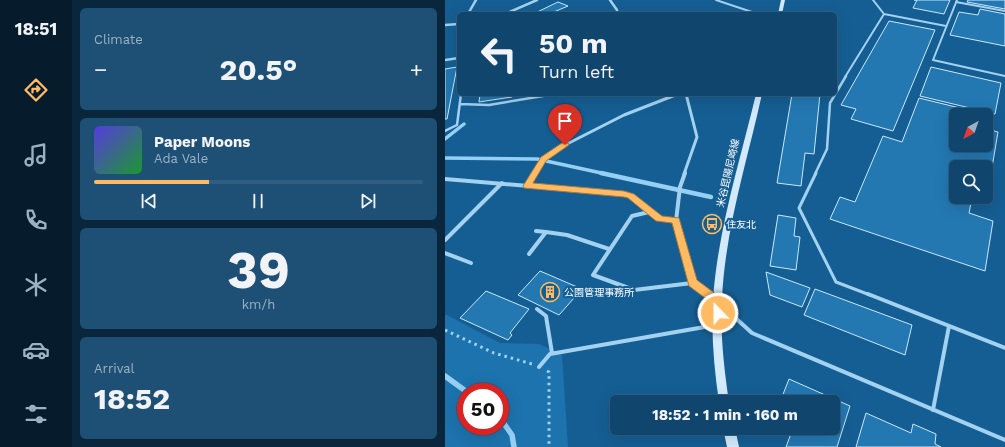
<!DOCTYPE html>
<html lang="en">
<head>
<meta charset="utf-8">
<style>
  :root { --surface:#10466e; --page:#1e5076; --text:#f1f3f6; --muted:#9cb1c2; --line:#305e81; --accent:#ffbb63 }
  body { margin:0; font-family:"Work Sans","Noto Sans JP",sans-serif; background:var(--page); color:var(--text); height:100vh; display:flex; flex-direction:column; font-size:15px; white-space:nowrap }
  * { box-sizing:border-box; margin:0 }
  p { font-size:13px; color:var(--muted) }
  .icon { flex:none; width:22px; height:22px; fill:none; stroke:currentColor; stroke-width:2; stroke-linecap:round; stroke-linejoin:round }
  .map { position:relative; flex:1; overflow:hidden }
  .details { display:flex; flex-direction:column; gap:8px; padding:8px; background:#09263c; width:373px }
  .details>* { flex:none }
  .top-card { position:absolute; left:12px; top:12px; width:380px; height:84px; border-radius:6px; box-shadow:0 4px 16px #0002,0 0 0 1px var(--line); background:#10466e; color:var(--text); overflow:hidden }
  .needle { width:26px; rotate:220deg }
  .buttons { position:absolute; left:504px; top:108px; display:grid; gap:8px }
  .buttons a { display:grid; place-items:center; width:44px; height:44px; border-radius:6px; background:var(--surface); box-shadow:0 4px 16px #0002,0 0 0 1px var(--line); font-size:20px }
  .speed { position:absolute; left:12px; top:383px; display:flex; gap:8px; font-size:20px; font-weight:700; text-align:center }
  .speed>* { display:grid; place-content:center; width:52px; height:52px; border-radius:50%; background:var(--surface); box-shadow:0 4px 16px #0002,0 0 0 1px var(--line); line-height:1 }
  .speed .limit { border:6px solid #d22; background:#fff; color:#111 }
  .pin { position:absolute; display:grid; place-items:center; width:34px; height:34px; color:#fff; margin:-41px -17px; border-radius:50% 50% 50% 0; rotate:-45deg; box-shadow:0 0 4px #0007 }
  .pin .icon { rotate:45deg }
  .me { position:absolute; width:44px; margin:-22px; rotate:338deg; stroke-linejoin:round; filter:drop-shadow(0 0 3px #0008) }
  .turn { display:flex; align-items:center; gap:14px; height:84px; padding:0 16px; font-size:18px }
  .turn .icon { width:52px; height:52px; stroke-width:2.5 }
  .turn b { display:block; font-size:28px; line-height:34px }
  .big { font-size:30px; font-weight:700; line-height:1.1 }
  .details .card { flex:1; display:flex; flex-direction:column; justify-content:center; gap:6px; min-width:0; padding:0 14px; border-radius:6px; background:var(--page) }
  .details .dial { align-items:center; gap:0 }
  .dial b { font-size:52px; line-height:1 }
  .song { display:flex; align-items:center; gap:12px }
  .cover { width:48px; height:48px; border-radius:6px; background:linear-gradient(135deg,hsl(250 70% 55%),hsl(130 70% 35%)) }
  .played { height:4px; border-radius:2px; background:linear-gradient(90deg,var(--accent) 35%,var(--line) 35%) }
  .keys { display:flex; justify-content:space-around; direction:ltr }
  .heat { display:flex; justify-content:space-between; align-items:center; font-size:22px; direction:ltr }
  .trip { position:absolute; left:165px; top:395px; width:230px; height:40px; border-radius:6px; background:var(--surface); box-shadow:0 4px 16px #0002,0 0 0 1px var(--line); font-weight:700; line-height:40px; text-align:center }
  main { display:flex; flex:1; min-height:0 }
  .dock { display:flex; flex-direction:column; width:72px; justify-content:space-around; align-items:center; background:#061c2c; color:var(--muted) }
  .dock .icon { width:28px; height:28px }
  .dock .on { color:var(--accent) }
  .dock b { font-size:18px; color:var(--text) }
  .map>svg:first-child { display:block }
</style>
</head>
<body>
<main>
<nav class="dock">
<b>18:51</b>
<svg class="icon on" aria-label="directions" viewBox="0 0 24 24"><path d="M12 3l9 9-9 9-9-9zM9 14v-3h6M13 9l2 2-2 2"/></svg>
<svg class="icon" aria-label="music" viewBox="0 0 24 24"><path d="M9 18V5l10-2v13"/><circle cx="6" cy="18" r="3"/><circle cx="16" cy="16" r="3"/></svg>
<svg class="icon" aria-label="phone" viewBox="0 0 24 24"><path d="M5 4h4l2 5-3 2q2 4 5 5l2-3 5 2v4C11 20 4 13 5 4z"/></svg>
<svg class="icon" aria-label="climate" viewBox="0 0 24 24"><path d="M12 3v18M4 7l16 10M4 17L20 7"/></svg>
<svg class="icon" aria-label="car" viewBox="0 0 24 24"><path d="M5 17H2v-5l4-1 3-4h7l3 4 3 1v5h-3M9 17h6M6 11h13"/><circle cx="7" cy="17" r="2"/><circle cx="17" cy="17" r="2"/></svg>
<svg class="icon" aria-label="filters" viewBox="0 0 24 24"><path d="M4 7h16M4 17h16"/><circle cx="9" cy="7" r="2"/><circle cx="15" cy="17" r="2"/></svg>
</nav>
<section class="details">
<div class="card"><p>Climate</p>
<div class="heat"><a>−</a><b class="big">20.5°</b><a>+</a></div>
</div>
<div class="card">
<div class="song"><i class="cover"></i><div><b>Paper Moons</b><p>Ada Vale</p></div></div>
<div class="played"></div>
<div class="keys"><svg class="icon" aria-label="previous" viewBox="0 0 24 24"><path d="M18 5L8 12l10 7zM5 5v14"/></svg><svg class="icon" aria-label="pause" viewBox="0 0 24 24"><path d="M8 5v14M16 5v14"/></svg><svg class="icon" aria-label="next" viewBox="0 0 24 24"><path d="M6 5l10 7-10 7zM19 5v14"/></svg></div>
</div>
<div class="card dial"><b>39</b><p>km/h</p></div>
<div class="card"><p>Arrival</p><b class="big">18:52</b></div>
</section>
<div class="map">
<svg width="560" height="447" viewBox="0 0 560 447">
  <rect width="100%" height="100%" fill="#155e93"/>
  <path fill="#1d73ad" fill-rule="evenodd" d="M0,314L55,343L94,344L117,355L123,447H0ZM21,392H55V426H21Z"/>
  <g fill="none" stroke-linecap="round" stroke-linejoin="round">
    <path stroke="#95cff4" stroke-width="3.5" d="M0,139L19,124
      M0,158L92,159L161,174"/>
    <path stroke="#95cff4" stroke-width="4.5" d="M156,173L266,197"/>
    <path stroke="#95cff4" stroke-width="5.5" d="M0,376L22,392
      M55,418L67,435L69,447"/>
  </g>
  <path fill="#2378b2" stroke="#cae8fc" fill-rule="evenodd" d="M469,0H505L499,14L468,8L472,0Z
    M523,0H560V9L522,2Z
    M113,2L123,6L104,14H88Z
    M535,9L560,14V46L505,35L514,12L533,15Z
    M444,21L490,30L448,131L406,119L411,109L396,105Z
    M12,67L2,119H0V69Z
    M486,67L556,83L550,114L475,96Z
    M35,94H67V97L34,102Z
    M347,94H375L369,154L360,153L356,186L332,183Z
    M474,98L519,109L517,115H511V145H541V122H543L542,129L553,132L541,203L527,198L524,213L548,221L540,271L385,219L395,197L410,202L438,136L457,142ZM511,167H541V197H511Z
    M333,215L351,218L349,236L355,237L351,270L325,266Z
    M95,271L137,289L114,315L73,295Z
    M321,272L365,288L357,307L325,295Z
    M370,289L467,325L460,355L359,315Z
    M41,291L84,309L65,333L67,335L63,340L15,318Z
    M344,379L405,406L392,447H341L348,428H388V402H335Z
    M421,413L466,433L468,424L491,434L490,444L496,447H411Z"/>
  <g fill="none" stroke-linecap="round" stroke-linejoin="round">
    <path stroke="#a3d2f1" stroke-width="3" stroke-dasharray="2.5 4" stroke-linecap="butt" d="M0,330L49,353L87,364
      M102,371L104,372V447"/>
    <path stroke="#a3d2f1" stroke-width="2" d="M271,0L313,14
      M512,0L488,60L560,76
      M511,2L560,11
      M439,14L501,26
      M400,77L439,14L428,0"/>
    <path stroke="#a3d2f1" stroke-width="2.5" d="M15,104L44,105L110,94
      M0,131L12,125L16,94
      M370,174L382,149L385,103L401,76"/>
    <path stroke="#a3d2f1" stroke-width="3" d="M371,173L354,208L391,282L425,295"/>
    <path stroke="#a3d2f1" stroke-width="4" d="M423,294L560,348
      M274,303L307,333L560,440
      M92,309L101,316L107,353
      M94,367L105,354L271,325
      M488,410L504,326"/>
    <path stroke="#a3d2f1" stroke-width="2.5" d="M165,0L172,10V14
      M23,14L31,0
      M60,14L92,0
      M0,25L14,24
      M0,60L14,58"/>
    <path stroke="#a3d2f1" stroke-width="3" d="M90,174L99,159L120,145L179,115L233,94
      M239,174L252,137L241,94"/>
    <path stroke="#a3d2f1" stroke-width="4" d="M240,173L235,187L231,221L247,283L264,295
      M0,179L179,194L186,196L214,219L231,221
      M82,186L90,173
      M204,212L187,216L148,275L189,290L247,283
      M91,231L101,232
      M0,240L57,183
      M0,253L26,263
      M84,254L101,232L122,235L164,249"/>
    <path stroke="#a3d2f1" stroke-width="5" d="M263,294L272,301"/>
    <path fill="#d2eafc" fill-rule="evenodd" d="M336,0H340L337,14H333Z
      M311,94H317C302,162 280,230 277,299C275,334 279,368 284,402H274C269,368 266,333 268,299C273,229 295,161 311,94Z
      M278,428H290L294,447H282Z"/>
  </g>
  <path fill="#ffbb63" stroke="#a67a40" d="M117,143H123L124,145L101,161L88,183L179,191L189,194L217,216L234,218L252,280L276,298L278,313L277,317L273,318L269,317L268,304L244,286L227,223L211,221L183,198L179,197L79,188L78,186L96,157Z"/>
  <defs>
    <g id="bus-ring" transform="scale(1)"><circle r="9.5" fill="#155e93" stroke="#ffbb63" stroke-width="1.5"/><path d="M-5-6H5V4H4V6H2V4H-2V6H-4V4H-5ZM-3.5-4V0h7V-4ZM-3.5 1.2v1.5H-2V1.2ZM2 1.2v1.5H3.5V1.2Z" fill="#ffbb63"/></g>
    <g id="building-ring" transform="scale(1)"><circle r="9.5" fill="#155e93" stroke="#ffbb63" stroke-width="1.5"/><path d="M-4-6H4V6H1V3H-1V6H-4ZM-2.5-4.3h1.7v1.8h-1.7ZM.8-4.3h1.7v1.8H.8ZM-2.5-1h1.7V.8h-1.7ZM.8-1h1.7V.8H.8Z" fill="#ffbb63"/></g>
  </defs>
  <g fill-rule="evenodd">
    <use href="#bus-ring" x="267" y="224"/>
    <use href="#building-ring" x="105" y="292"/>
  </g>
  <g text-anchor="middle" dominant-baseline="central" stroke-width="4" stroke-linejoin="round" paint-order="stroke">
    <g font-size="10" fill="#fff" stroke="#155e93">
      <text transform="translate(283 173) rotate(-77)">米谷昆陽尼崎線</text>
    </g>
    <g font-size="10" fill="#fff" stroke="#155e93" text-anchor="start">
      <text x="281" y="224">住友北</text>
      <text x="119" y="292">公園管理事務所</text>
    </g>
  </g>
</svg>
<div class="buttons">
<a><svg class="needle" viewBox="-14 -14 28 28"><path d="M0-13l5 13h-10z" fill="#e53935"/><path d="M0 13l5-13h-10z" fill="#9cb1c2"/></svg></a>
<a><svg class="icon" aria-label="search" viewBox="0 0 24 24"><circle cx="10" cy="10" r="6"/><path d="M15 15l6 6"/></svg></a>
</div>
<div class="speed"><div class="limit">50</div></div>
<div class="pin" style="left:120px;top:145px;background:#d93025"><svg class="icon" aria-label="arrive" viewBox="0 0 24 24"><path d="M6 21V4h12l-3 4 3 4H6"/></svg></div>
<svg class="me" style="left:273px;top:313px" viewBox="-20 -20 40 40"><circle r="17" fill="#ffbb63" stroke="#fff" stroke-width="3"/><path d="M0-11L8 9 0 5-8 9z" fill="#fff"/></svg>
<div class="trip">18:52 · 1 min · 160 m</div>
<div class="top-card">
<div class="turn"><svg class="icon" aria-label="left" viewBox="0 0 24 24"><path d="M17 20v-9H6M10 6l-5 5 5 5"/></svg><div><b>50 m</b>Turn left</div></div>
</div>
</div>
</main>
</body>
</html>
